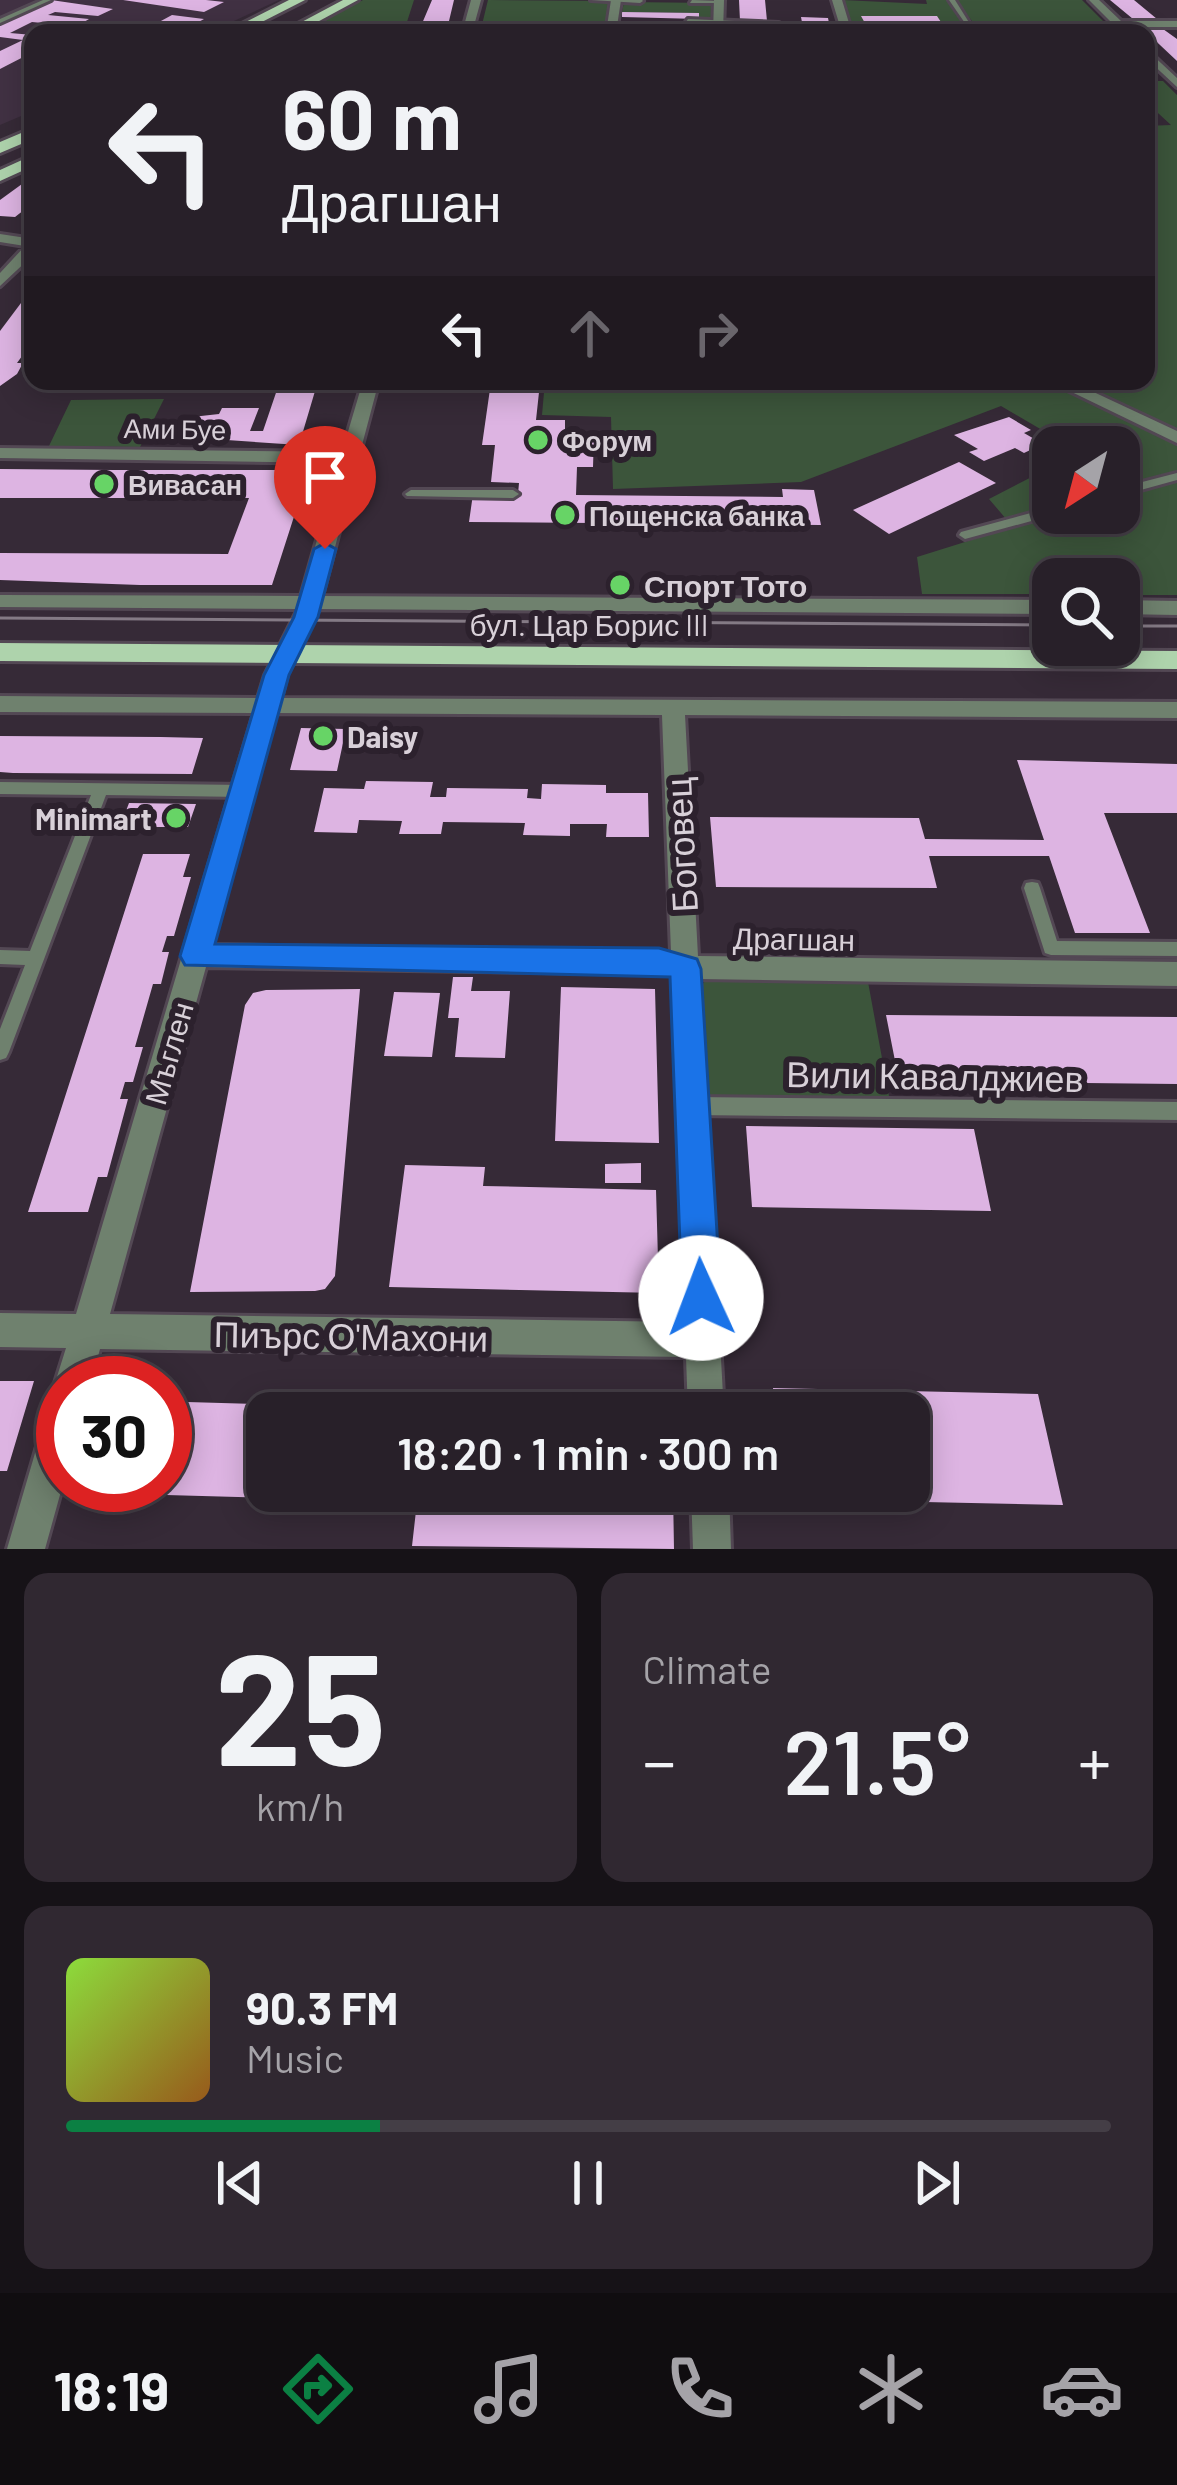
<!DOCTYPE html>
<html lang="en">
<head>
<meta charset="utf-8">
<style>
  :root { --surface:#282029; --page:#302831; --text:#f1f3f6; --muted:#a5a3a8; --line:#443e46; --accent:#0b8043 }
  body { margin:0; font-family:Barlow,sans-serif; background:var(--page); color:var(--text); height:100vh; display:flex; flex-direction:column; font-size:45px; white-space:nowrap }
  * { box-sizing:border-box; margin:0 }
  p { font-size:39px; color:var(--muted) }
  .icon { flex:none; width:66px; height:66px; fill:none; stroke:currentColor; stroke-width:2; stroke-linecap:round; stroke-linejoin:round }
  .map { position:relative; height:1549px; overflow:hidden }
  .drawer { display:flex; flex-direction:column; gap:24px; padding:24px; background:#161217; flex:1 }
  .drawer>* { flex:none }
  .guide { position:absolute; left:24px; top:24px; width:1131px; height:366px; border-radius:24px; box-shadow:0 6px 30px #0003,0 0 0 3px var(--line); background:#282029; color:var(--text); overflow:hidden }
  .needle { width:78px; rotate:216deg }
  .controls { position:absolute; left:1032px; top:426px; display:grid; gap:24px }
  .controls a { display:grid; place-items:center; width:108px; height:108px; border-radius:24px; background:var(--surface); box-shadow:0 6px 30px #0003,0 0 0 3px var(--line); font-size:60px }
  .speed { position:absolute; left:36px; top:1356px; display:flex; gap:24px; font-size:60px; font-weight:700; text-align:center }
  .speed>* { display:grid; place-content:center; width:156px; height:156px; border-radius:50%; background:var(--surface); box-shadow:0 6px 30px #0003,0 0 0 3px var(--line); line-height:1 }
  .speed .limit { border:18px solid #d22; background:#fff; color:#111 }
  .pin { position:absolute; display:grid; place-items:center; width:102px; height:102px; color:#fff; margin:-123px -51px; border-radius:50% 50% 50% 0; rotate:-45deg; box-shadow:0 0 12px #0007 }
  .pin .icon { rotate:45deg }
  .me { position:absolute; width:132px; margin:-66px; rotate:358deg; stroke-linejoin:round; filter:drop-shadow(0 0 9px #0008) }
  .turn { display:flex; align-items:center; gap:42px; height:252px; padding:0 60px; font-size:54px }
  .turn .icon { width:156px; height:156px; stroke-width:2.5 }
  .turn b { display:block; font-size:84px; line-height:102px }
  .lanes { display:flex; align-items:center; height:114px; padding:0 60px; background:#0003; justify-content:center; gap:60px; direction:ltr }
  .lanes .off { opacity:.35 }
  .big { font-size:90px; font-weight:600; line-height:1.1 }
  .drawer .tile { flex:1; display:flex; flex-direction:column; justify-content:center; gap:18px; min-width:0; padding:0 42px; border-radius:24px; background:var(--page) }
  .drawer .dial { align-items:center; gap:0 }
  .dial b { font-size:156px; line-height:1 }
  .song { display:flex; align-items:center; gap:36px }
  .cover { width:144px; height:144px; border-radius:18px; background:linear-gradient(135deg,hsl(90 70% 55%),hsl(30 70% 35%)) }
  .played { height:12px; border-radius:6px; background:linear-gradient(90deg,var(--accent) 30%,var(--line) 30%) }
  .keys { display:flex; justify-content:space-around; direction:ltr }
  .heat { display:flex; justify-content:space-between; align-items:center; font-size:66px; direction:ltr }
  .drawer .tiles { flex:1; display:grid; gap:24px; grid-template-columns:1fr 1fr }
  .tile:last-child { grid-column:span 2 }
  .trip { position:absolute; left:246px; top:1392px; width:684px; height:120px; border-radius:24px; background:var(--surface); box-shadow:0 6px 30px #0003,0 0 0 3px var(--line); font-weight:600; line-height:120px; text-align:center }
  .dock { display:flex; height:192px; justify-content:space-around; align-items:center; background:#100d10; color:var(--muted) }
  .dock .icon { width:84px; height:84px }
  .dock .current { color:var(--accent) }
  .dock b { font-size:54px; color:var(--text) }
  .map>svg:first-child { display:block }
</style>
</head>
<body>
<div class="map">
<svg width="1177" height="1549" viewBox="0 0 1177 1549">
  <rect width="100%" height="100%" fill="#362a37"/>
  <path fill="#413143" d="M0,0H279L208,33H33V111L0,125Z"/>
  <path fill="#3c553b" d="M363,0H414L406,25H337L334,31L300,32Z
    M488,0L611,1L605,33H480Z
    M842,0L927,4L926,0H946L964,26L943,25L936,16H863L866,25L851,26Z
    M956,0H1082L1115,33H981Z
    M624,2L714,3L713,33L621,31L623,21H699V13L622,12Z
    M1146,81H1163L1177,95V595H1119V579H1053V594H922L917,557L1013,527L989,499L1053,466V513H1119V447H1071L1001,406L801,482L613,489L611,417L542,415L545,381H1146V126L1171,125L1146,102Z
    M164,399L140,447L49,446L71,400Z
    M716,970L866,971L891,1107L692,1106L686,1001Z"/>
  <path fill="#ddb4e2" d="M51,0L113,9L98,16L55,12L48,15L89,19L84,22L148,28L172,15L204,19L179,33H35L53,24L32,22L10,33L33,35V52L0,69V51L23,40L0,37V25Z
    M123,0H206L224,2L204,12Z
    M432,0H454L449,21H445L442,33H418Z
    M739,0H765L767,21H740Z
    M1110,0H1134L1157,19H1133Z
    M622,12L699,13V19L622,17Z
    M861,16H937L943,25H866Z
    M801,17L828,18L831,33H804Z
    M1143,29H1163L1177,39V61Z
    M33,176V203L15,217L0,216V200Z
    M33,287V341L17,363H23L17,374L0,386V331Z
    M280,381H318L299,445L183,437L192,417L219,414L222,408H259L250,431H263Z
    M491,382L540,383L536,420H565V429L594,434L593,467H577L576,495L783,497L782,489L814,490L821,525L469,522L473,494H518L519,483L491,482L495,445H482Z
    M1009,417L1031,430L1024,433L1043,444L1024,453L1015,448L984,461L969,452L978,449L954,435Z
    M959,462L996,483L889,534L853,510Z
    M0,469L113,470H309L272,585H140L0,580V553L228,554L249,498H0Z
    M301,728L346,729L337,771L290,770Z
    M0,736L161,737L203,738L192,774L13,773L0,772Z
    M1017,760L1177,764V813H1104L1150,933H1075L1049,856H929L937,888L716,887L710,817L919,818L925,839L1044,840Z
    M366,781L433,782L430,797H446L447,788L528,789L527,798L541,799L542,784L606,785V793H648L649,837H606L607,824H570V836L523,835L525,823L443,822L441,834H399L402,821L359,820L357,833L314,832L324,788L364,789Z
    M129,803L196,804L188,827H120Z
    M143,854H190L183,877H191L174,936H167L162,952H169L161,984H153L135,1047H143L133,1082H125L120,1099H128L107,1177H98L88,1212H28Z
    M453,977H473L471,991H510L505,1058L455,1057L459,1018H448Z
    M561,987L655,989L659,1143L555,1141Z
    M360,989L335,1276L325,1289L315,1291L190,1292L245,1005L253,993L266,990Z
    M394,992L440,993L432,1057L384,1056Z
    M886,1015L1177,1017V1084L899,1081Z
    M746,1126L974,1129L991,1211L752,1207Z
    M641,1163V1183H605V1164Z
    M405,1165L485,1167L483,1186L656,1190L659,1293L389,1287Z
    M0,1381H34L7,1471H0Z
    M773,1388L1038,1394L1063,1505L783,1499L782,1491H909V1413H776Z
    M187,1402L431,1409V1413H267V1491H673L674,1549L412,1546L417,1502L166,1495Z"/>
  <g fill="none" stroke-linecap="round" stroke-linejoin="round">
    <g stroke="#534854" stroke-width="6">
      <path id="service" d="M43,0H51L0,23V19Z
        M591,0H642L643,1L640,3Z
        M692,0L719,1L722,3H690Z
        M949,0H955L975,32L969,30L843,27L967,26Z
        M688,19L779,23L782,25L718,26L686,22Z
        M1177,473V480L1119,496V488Z
        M411,490H513L519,494L513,498L407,496L405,494Z
        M1053,507V513L1057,514L965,539L959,535L961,532Z
        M0,782L244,785L252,791L244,797L106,795L9,1052L6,1058L0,1060V1029L25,965L0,964V950L30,951L91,795L0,794Z
        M1032,882L1038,883L1040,888L1057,941L1177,942V956L1051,955L1045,953L1024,888L1026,883Z
        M692,1097L1177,1102V1120L692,1115L685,1112L683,1106L685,1100Z"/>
    </g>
    <g stroke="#534854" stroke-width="6">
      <path id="minor" d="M471,0H481L472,33H462Z
        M611,0H621L616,33H606Z
        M714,0H724L723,33H713Z
        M832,0H842L852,33H842Z
        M1089,0H1099L1121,21H1177V27H1128L1131,33H1122Z
        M1146,49L1177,78V87L1146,58Z
        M0,234L33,239V255L0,286V273L25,246L0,242Z
        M363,381H379L322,596L1053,600V614L319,609L287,675L281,698L1177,702V718L685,715L698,956L1177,962V986L700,979L724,1413H688L686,1357L100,1349L91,1383H63V1397L55,1383L66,1348L0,1347V1313L76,1314L254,713L0,712V696L258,698L265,675L298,609L0,607V595L301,596L339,463L0,458V448L342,452ZM276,713L662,715L671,952L212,945ZM206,967L672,974L685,1322L110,1314Z
        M1049,381H1070L1177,431V443Z
        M1119,600L1177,601V615L1119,614Z
        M63,1401V1484L45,1549H7L45,1419L50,1406Z
        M691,1491H729L731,1549H693Z"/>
    </g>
    <g stroke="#534854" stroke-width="6">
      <path id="primary" d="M289,0H305L240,33H224Z
        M343,0H358L297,33H281Z
        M33,128V139L0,153V142Z
        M33,155V166L0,181V170Z
        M0,643L1177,651V669L0,661Z"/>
    </g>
    <use href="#service" fill="#6f816e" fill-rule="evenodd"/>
    <use href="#minor" fill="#6f816e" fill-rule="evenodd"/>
    <use href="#primary" fill="#aed3ac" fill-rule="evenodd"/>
    <path stroke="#847a85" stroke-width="3" d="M0,618L1053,625
      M1119,626H1177"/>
  </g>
  <path fill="#1a73e8" stroke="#114b97" stroke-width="3" d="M325,543L336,549L318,617L289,675L215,944L659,948L697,959L701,969L721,1298L715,1312L701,1318L688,1312L682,1298L670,977L185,965L180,956L264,675L294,617L314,549Z"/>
  <g fill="#67d466" stroke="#2c212d" stroke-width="4.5">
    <circle cx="538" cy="440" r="12"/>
    <circle cx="104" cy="484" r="12"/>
    <circle cx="565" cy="515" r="12"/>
    <circle cx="620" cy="585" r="12"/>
    <circle cx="323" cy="736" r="12"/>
    <circle cx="176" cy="818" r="12"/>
  </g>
  <g text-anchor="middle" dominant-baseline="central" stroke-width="12" stroke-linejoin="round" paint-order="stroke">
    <g font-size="27" fill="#d8d0d8" stroke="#2c212d">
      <text transform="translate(175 428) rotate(1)">Ами Буе</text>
    </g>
    <g font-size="27" font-weight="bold" fill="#d8d0d8" stroke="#2c212d" text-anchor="start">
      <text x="562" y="440">Форум</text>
      <text x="128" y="484">Вивасан</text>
      <text x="589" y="515">Пощенска банка</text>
    </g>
    <g font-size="30" font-weight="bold" fill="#d8d0d8" stroke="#2c212d" text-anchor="start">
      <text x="644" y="585">Спорт Тото</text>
      <text x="347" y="736">Daisy</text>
      <text x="152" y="818" text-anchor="end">Minimart</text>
    </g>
    <g font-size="30" fill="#d8d0d8" stroke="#2c212d">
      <text x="589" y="624">бул. Цар Борис III</text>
      <text transform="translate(794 938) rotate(1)">Драгшан</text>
      <text transform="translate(168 1053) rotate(-74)">Мъглен</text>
    </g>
    <g font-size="36" fill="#d8d0d8" stroke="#2c212d">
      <text transform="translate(680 845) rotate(-93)">Боговец</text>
      <text transform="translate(935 1075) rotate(1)">Вили Кавалджиев</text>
      <text transform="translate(351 1335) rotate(1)">Пиърс О'Махони</text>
    </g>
  </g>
</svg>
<div class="controls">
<a><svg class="needle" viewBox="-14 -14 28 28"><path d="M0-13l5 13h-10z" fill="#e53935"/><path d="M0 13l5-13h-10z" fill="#a5a3a8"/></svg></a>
<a><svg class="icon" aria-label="search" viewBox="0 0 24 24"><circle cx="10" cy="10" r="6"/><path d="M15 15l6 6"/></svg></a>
</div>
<div class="speed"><div class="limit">30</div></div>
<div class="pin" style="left:325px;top:549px;background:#d93025"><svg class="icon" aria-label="arrive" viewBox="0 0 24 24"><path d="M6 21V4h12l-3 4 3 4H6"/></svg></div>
<svg class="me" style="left:701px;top:1298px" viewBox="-20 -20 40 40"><circle r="19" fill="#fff"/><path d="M0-13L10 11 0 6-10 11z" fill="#1a73e8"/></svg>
<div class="trip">18:20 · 1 min · 300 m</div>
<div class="guide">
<div class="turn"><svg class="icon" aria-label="left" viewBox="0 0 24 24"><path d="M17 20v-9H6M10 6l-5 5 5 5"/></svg><div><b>60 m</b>Драгшан</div></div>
<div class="lanes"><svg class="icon" aria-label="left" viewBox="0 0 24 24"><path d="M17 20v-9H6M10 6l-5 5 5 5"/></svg><svg class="icon off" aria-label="ahead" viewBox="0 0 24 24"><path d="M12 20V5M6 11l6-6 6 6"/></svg><svg class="icon off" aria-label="right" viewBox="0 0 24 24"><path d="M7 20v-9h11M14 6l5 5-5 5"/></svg></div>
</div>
</div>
<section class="drawer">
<div class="tiles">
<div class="tile dial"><b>25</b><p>km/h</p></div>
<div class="tile"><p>Climate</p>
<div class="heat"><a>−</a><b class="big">21.5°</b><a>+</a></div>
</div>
<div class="tile">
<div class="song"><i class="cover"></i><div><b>90.3 FM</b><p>Music</p></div></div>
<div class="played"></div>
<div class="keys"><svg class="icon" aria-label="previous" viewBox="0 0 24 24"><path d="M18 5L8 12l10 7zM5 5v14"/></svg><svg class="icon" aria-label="pause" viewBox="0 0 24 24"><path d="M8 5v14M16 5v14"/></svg><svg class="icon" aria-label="next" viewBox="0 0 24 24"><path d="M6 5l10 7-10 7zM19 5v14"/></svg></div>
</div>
</div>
</section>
<nav class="dock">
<b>18:19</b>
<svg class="icon current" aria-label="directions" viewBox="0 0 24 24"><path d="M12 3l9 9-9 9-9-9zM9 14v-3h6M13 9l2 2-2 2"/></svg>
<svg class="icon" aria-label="music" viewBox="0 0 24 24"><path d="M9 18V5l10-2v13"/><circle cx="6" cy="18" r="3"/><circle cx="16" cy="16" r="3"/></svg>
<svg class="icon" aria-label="phone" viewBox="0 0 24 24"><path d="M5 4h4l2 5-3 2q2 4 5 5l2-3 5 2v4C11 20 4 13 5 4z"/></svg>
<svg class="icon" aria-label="climate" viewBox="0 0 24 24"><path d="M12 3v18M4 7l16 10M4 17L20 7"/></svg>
<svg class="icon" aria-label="car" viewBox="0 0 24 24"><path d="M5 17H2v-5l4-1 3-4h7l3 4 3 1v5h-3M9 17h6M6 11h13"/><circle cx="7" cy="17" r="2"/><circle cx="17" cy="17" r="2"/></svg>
</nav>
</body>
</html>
